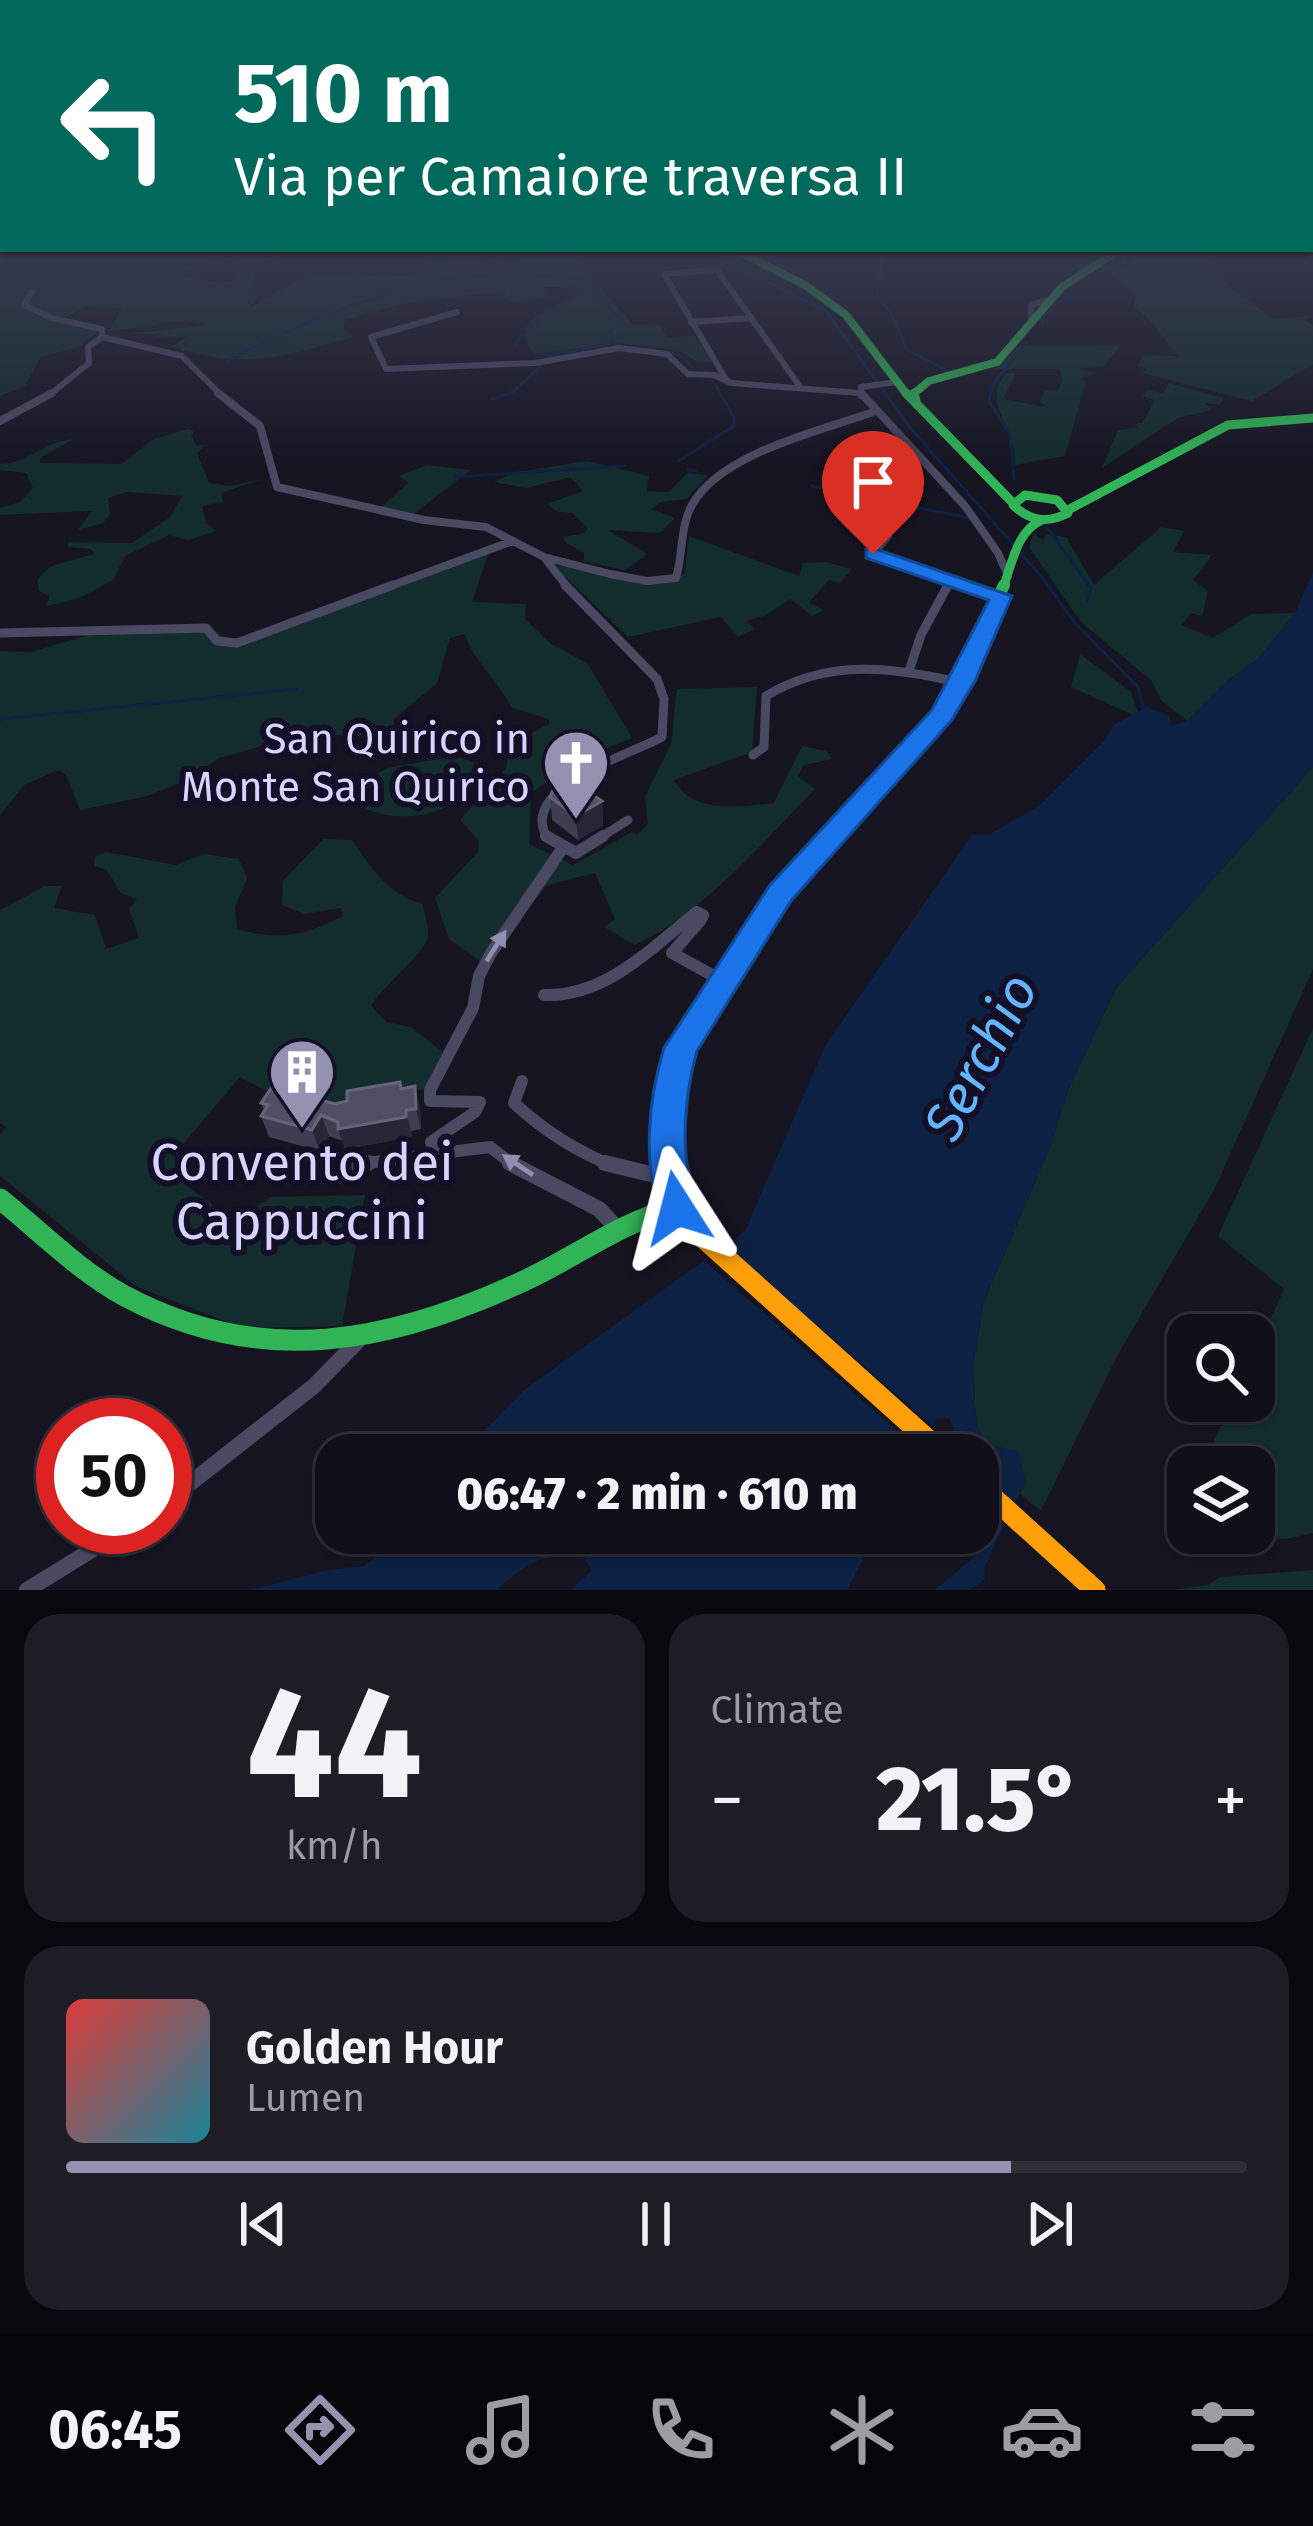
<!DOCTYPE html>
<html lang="en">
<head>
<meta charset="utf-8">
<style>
  :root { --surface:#100f19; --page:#1e1d26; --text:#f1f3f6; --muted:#9c9ca2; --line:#302f38; --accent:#9591b1 }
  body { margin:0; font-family:"Fira Sans",sans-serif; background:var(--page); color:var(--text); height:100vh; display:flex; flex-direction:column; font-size:45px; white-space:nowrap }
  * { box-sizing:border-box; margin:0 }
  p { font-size:39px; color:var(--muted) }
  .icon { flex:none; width:66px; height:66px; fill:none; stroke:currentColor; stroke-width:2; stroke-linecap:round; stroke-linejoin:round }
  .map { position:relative; height:1590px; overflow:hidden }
  .side { display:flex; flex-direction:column; gap:24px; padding:24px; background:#09080e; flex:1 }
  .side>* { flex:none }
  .guide { position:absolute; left:0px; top:0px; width:1314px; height:252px; box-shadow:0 3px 9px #0004,0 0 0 3px var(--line); background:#00695c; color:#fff; overflow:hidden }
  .fabs { position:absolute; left:1167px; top:1314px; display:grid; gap:24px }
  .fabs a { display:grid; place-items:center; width:108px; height:108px; border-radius:24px; background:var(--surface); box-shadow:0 3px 9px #0004,0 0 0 3px var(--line); font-size:60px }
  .speed { position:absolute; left:36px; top:1398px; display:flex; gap:24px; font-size:60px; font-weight:700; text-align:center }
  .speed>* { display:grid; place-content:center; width:156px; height:156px; border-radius:50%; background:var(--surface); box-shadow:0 3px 9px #0004,0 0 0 3px var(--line); line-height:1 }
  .speed .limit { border:18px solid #d22; background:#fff; color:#111 }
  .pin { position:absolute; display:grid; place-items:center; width:102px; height:102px; color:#fff; margin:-123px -51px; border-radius:50% 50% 50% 0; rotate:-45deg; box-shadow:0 0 12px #0007 }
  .pin .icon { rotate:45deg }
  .me { position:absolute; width:132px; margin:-66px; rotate:351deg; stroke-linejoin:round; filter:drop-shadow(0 0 9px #0008) }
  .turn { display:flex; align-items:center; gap:42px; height:252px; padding:0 36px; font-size:54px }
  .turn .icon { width:156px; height:156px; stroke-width:2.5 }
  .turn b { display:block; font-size:84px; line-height:102px }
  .big { font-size:90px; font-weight:800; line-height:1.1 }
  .side .widget { flex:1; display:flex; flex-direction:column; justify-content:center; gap:18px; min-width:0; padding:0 42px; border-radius:36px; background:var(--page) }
  .side .dial { align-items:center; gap:0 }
  .dial b { font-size:156px; line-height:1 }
  .song { display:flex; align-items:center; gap:36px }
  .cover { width:144px; height:144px; border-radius:18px; background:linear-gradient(135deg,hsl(0 70% 55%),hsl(190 70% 35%)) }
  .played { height:12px; border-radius:6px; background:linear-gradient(90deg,var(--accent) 80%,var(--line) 80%) }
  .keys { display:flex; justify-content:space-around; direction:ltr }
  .heat { display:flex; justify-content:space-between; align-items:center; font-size:66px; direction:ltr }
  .side .tiles { flex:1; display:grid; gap:24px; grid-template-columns:1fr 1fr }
  .widget:last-child { grid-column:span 2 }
  .trip { position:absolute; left:315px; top:1434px; width:684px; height:120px; border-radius:36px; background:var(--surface); box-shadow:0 3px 9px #0004,0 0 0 3px var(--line); font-weight:800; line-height:120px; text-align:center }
  .menu { display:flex; height:192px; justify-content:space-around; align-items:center; background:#06060a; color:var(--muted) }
  .menu .icon { width:84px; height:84px }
  .menu .active { color:var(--accent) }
  .menu b { font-size:54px; color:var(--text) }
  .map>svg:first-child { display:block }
</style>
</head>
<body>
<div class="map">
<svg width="1313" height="1590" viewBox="0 0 1313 1590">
  <rect width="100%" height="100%" fill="#161421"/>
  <path fill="#132c2d" d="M0,246L285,249L282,257L251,265L216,257L179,275L221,283L254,275L250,288L261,293L249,308C270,297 293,280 318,276C351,271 387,281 420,273L415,266L433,261L494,264L570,252L633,325L658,324L668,338L695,336L712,362H697L678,350L615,343L535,354L528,346L525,329L538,315L582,294L577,287H541L547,295L543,298L513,303L504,298L506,291L404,303L345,320L343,329L353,337C282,357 244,370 171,347L188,336L156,338L160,334H127L204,325L186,320L108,332L122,309L85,306L60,321L93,327L97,333L80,346L40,358L25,386L0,396Z
    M1151,249H1193L1219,269L1210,271L1273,319L1312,316L1305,320L1313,326V364L1252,401L1142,373L1148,369L1138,366L1143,355L1178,356C1161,338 1154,319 1133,307L1136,296L1110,273L1133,261L1130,255Z
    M1121,345L1104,366L1077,369L1098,373L1079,379L1086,381L1065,456L1014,465C1020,429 979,405 1006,373H1016L1003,399L1046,407L1040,401L1045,390L1058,391L1063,379L1059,369H995L1018,346Z
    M1169,383L1223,398L1220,405L1205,403L1211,410L1178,418L1102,468L1118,430L1139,427L1134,424L1142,423L1155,400L1142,396L1148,390L1163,393Z
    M188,429L194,431L191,436L197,446L206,444L197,453L209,483L231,486L262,479L221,493L223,502L202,506L206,523L216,531L188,540L169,535L125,556L113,580L80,598L47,606L49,596L39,591L37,580L51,566L94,554L91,549L67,547L69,542L132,543L170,517L182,496L127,492L108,498L110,514L103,523L78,530L92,511L0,515V508L20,502L33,488L26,473L0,470V464C28,464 46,440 74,439L40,458V463L121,464L154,439Z
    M587,461L649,476L647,491L669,492L687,473L708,475L687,499L661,502L651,509L675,518L660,533L608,530L647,554L625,570L584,561V553L565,542L564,537L585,533L588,528L572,513L558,512L547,504L583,491L570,477L526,488L494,482L512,473Z
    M427,465L471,470L412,515L380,508L408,483L399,476Z
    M1161,527L1184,531L1173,552L1212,555L1193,580L1208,591L1202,616L1191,613L1182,625L1213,638L1251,614L1295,613L1258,659L1227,681L1187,721L1161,700L1152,681L1081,622L1029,547L1033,533L1043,540L1046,534L1066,537L1094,585Z
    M689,536L799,576L803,563L826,562L852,569L840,583L829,580L809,602L824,610L812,616L790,599L767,615L746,621L755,629L738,637L721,617L628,637L554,566C592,563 653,601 685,573Z
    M489,551L472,602L526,604L525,619L551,644L587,663L632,738L567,764L531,794L529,844L573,865L632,832L637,835L648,824L645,797L671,744L677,689L757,687L752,752L674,780C692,814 740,807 774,803L802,746L827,751L832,759L804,765L798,776L815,789C759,846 707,910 635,945L604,927L615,919L595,873L547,885L481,962L449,939L435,898L478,852L479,841L460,820L506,768L511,743L549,724V719L512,708C499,682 473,661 465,634L450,638L437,683L394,719V726L382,737L305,734L219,758L185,781L147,796L80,810L66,775L58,770L24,785L0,815V651L31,652L92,634L208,624L222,636L237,640Z
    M1080,654L1131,692L1138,712L1133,715L1071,687Z
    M456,756L475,763L476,783C448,817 404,824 365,809L360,785L387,768Z
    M1313,767V969L1215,1188L1117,1356L1041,1511L1020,1494L1026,1480L983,1443L976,1420L973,1367L984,1301L1051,1145L1067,1093L1116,988Z
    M323,839L352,840C372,869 387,894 423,904C424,913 429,926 428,935C427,952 384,984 371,1006L386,1022L411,1027L443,1052L424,1089C347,1104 312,1118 240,1077L174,1155L181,1182L217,1208L248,1211L271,1197L365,1195L342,1326L243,1328L137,1287L0,1176V1135L6,1127L0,1123V910L45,886H62L54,908L95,915L106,949L139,938L129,909L137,899L121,893L107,870L94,866L95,857L106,852L176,865L204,854L239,859L247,878L235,907L237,929C279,941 304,936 343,916L341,908L304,914L282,905L283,881Z
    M1313,1028V1533L1286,1539H1217L1208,1533H1254V1467H1202L1233,1401H1254V1355L1284,1289L1218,1236Z
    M1313,1570V1590H1173L1208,1585L1220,1577Z"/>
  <path fill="#0d2144" d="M1313,572V767L1116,988L1067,1093L1051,1145L984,1301L973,1367L976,1420L984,1443L1019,1452L1026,1480L984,1568L985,1579L970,1590H934C992,1547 990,1537 1001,1468L992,1461L978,1469V1455H952L957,1439L950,1419L937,1418L917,1455H886L887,1435L879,1437L864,1455H460L524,1390L745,1231L825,1046L972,835L990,834L1039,806L1106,739L1113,725L1147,707L1169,716L1172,726L1187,721L1227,681L1258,659L1295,613Z
    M412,1533H810V1543L828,1533H877L847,1590H571L592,1570L584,1558C545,1550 525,1564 497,1590H251L328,1570L364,1566Z"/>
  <path fill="#161421" d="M721,1241L937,1430L924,1455L699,1256Z"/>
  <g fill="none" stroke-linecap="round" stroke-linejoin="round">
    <path stroke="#0d2144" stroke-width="3" d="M719,249L735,266L825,310L911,429L1041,576L1075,623L1138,687L1144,711
      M884,249L876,297L890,310L907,350L948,371
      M1102,271L1125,262L1123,255L1143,249
      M1047,311L1059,296
      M1042,323L1045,313
      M516,344L547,310L577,296V284
      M665,351L682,357L693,369
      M544,358L614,342L620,347
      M226,362C313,315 420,274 520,273C545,273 569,282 594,282L600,300L623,322L609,331L614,342
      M1004,371L1023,347
      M1002,373L992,385L989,401L1010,434L1014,479
      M492,399L513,392L544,363
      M679,461L734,426V417L716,386
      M688,470L696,471
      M456,477L625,466
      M812,486L969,518
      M1046,526L1091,588L1087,601
      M0,719L297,689"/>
    <path stroke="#4a4962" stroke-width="6" d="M32,292L24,305L51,318L102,329V337L182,356L222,396
      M457,312L371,337L386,369L536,363L619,348L667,354L688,374L714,375L727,381
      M1031,321V305L1050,299
      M691,322L752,318
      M801,388L717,270L664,274L727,381L731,383L860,393
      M48,396L89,363L88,347L102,337
      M861,396V387L896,382"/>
    <path stroke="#4a4962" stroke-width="8" d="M218,393L260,426L277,487L424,520L486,527L544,557L610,574L647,581L676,578C683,555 680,526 692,505C721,453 820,431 873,412
      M861,393L965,506L998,553L1008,576
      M0,421L52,393
      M879,522L888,536L873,554L977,588
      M544,557L568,588
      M385,588L513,541
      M946,588L951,579"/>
    <path stroke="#4a4962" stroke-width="9" d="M968,585L1001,596
      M0,633L206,628L217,641L237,643L393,585
      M909,671L921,635L948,585
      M753,755L764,747L766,696C828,658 894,667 962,683
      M548,839C515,788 630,755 662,737L664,699L657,679L565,585
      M598,839L628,820"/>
    <path stroke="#4a4962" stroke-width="12" d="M546,836L576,853L603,836
      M544,995C606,997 651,948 697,912L703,915L700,921L672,953L723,981
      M522,1081L514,1103C543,1130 576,1151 613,1166
      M346,1166L434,1154
      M515,1166L490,1147L434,1154L431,1142L475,1112L480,1102L430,1101V1090L473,1008L479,976L491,953L562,849"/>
    <path stroke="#4a4962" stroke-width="16" d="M510,1163L599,1209L616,1227
      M605,1163L671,1179
      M322,1169L368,1163
      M165,1503L314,1386L358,1341
      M27,1590L129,1527"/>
    <path stroke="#30b455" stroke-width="8" d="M734,249L805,285L846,315L908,396
      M911,396L929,381L997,362L1062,287L1121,249"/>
    <path stroke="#30b455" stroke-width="9" d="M906,393L1013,503
      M914,393L917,405
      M1025,495L1057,500L1068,513C1047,524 1030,521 1013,505Z
      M1068,510L1228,425L1313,418
      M1003,588C1012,564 1017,530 1042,520"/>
    <path stroke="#30b455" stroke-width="12" d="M855,814L953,699L1004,585"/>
    <path stroke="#30b455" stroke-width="21" d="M0,1199C40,1231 78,1270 123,1295C262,1370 392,1343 528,1279C579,1255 622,1221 677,1208"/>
    <path stroke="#ff9f0a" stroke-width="12" d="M832,839L855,814"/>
    <path stroke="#ff9f0a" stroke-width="16" d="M669,1166C649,1044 759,920 835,836"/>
    <path stroke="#ff9f0a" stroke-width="21" d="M668,1163L674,1196L688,1224L945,1455
      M978,1484L1095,1590"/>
  </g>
  <path fill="#403d50" d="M550,797L602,801L603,825L578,840L552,820Z
    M402,1088L420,1107L421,1129L411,1131L412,1137L345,1149L343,1141L329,1136L320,1151L269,1137L261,1116L264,1110L261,1103L335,1104Z"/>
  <path fill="#282635" d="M602,801L603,825L578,840L576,816Z
    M415,1086L420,1107L421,1129L416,1109Z
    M406,1110L412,1137L345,1149L338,1129Z
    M321,1115L329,1136L320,1151L312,1130Z"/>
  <path fill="#504e63" stroke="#66637b" stroke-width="3" d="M568,779L602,801L576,816L550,797L557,781Z
    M400,1082L401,1089L415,1086L416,1109L406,1110V1117L338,1129V1122L321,1115L312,1130L261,1116L268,1105L261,1103L272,1087L335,1104L347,1101V1091Z"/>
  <defs><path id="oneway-solid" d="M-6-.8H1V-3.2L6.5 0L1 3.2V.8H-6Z" transform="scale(3)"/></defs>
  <g fill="#928eb0">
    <use href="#oneway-solid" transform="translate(496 946) rotate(-58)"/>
    <use href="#oneway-solid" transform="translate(518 1165) rotate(-146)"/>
  </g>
  <linearGradient id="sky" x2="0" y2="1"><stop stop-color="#0c0b12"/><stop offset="0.52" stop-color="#363a4e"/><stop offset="1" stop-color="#363a4e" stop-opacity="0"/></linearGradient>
  <rect width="1313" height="469" fill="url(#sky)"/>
  <path fill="#1a73e8" stroke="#114b97" stroke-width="3" d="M873,548L1012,596L975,681L951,721L791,901L697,1051C688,1083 683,1122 686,1156C688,1178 700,1199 691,1220L677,1226L664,1220C641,1169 648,1100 664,1048L770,885L932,710L989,600L866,558V549Z"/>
  <defs>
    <g id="church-pin" transform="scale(3.45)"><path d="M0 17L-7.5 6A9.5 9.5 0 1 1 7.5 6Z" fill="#9591b1" stroke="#130f26"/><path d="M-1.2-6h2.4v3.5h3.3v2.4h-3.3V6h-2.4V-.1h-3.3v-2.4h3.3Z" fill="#fff"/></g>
    <g id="building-pin" transform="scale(3.45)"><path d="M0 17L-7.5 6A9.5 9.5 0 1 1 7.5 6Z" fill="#9591b1" stroke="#130f26"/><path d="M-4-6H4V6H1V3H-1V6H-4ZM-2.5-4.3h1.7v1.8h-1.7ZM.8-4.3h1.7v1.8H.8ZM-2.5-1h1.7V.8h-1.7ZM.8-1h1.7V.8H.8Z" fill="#fff"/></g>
  </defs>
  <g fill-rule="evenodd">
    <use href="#church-pin" x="576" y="763"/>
    <use href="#building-pin" x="302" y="1072"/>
  </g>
  <g text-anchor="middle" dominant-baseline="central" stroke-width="12" stroke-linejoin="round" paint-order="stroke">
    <g font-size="42" fill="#d9d4ff" stroke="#130f26" text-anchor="end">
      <text x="530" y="739">San Quirico in<tspan x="530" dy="48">Monte San Quirico</tspan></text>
    </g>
    <g font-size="51" fill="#d9d4ff" stroke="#130f26">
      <text x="302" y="1163">Convento dei<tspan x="302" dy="59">Cappuccini</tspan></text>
    </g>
    <g font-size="54" font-style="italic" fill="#62b6ff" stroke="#130f26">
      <text transform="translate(981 1057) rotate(-62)">Serchio</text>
    </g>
  </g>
</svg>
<div class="fabs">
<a><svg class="icon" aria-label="search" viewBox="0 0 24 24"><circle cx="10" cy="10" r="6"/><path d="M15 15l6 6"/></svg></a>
<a><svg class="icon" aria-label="layers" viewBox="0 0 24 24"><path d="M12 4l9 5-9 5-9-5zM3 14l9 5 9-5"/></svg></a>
</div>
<div class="speed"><div class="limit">50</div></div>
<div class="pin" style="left:873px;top:554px;background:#d93025"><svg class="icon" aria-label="arrive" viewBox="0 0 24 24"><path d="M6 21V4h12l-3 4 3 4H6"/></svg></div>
<svg class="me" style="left:677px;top:1208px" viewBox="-20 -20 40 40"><path d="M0-17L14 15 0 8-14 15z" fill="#1a73e8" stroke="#fff" stroke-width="4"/></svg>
<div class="trip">06:47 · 2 min · 610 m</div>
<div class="guide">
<div class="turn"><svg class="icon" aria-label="left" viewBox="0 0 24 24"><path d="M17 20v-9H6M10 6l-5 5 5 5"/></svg><div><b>510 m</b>Via per Camaiore traversa II</div></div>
</div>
</div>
<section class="side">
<div class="tiles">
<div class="widget dial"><b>44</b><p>km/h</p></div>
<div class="widget"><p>Climate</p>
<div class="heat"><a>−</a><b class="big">21.5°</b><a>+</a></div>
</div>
<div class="widget">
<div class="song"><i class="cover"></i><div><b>Golden Hour</b><p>Lumen</p></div></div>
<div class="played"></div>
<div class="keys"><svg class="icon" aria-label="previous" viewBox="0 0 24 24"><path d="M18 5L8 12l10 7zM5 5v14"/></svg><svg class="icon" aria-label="pause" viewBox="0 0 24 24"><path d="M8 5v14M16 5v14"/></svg><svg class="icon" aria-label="next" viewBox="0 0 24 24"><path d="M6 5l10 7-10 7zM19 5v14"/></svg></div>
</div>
</div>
</section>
<nav class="menu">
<b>06:45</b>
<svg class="icon active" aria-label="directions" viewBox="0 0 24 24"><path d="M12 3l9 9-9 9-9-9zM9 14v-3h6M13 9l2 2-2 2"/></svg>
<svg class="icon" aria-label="music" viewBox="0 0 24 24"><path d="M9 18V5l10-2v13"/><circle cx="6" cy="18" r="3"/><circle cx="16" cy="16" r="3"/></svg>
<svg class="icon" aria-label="phone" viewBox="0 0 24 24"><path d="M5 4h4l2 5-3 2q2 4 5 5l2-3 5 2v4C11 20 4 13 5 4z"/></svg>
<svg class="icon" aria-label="climate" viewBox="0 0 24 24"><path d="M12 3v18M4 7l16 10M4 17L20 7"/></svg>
<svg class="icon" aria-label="car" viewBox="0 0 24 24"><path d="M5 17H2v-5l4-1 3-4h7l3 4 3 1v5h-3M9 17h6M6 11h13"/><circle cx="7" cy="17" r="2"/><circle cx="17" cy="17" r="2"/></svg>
<svg class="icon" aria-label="filters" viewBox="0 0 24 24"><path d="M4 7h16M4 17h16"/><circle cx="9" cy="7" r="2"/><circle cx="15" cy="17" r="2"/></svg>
</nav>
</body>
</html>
